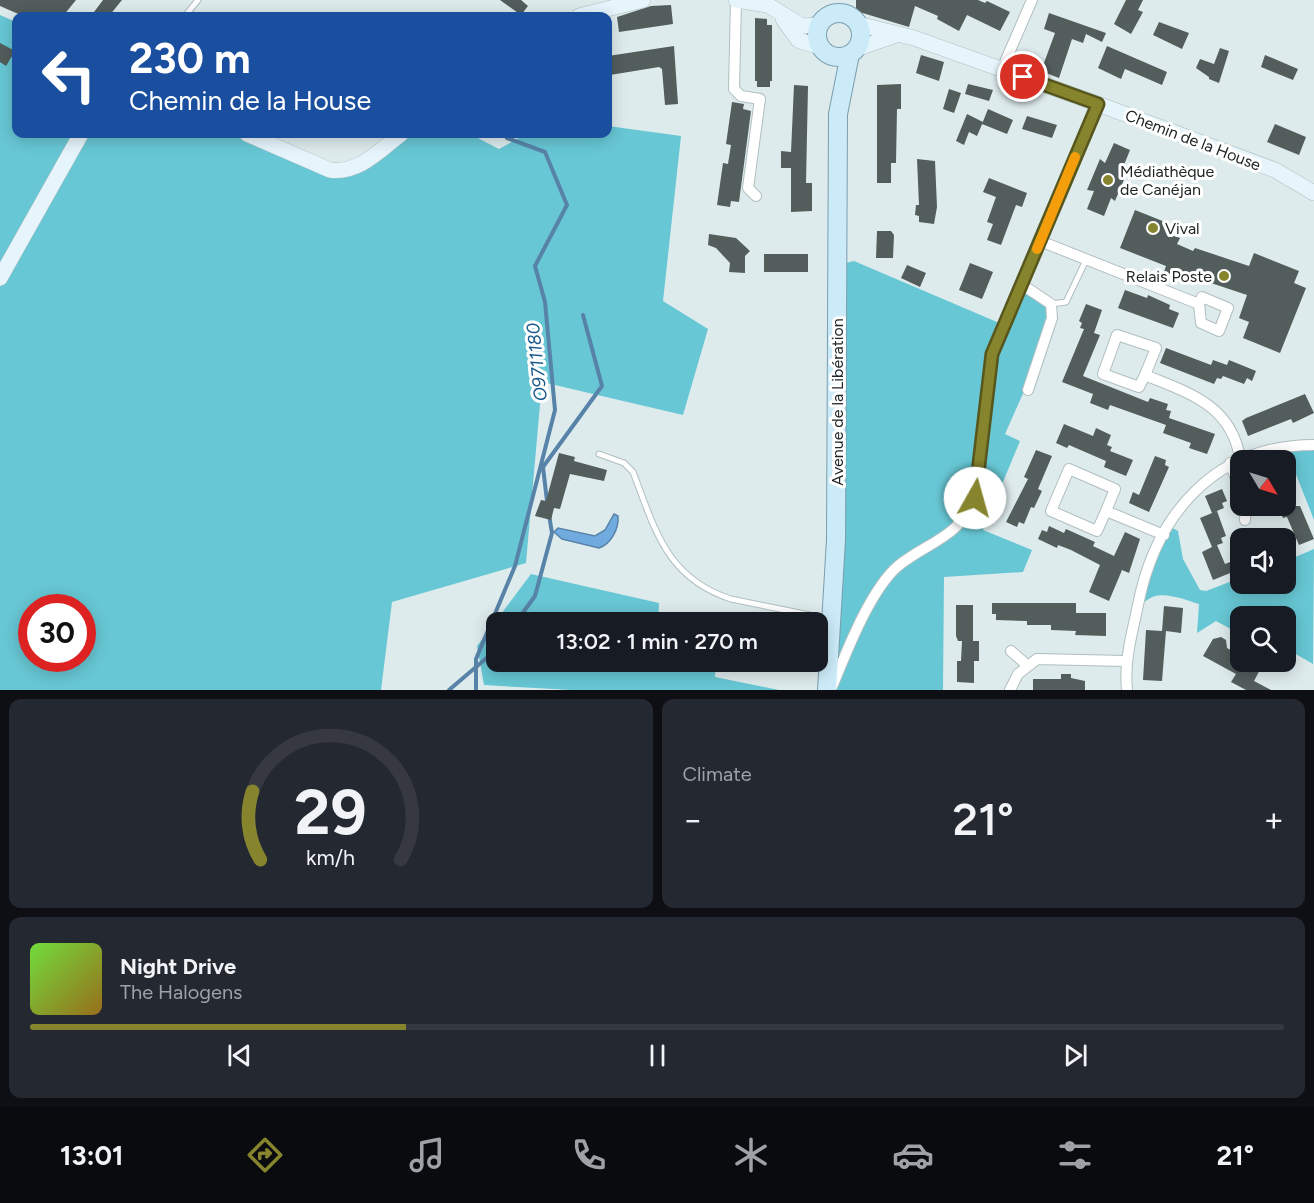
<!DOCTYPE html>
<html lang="en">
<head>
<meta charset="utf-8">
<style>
  :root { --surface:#171b24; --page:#242831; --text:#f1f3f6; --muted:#9ea1a6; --line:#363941; --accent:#86842d }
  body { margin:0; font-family:Figtree,sans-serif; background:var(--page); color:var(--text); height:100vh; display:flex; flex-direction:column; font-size:22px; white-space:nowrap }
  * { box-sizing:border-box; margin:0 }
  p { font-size:20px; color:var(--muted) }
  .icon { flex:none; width:33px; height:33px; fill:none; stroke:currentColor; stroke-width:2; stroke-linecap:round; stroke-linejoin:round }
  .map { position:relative; height:690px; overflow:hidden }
  .details { display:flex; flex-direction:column; gap:9px; padding:9px; background:#0d0f14; flex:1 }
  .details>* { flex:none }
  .guide { position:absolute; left:12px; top:12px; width:600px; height:126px; border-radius:12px; box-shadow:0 3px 15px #0003; background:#1a4fa0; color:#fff; overflow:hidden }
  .needle { width:39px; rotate:128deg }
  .fabs { position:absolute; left:1230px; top:450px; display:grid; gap:12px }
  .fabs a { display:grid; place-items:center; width:66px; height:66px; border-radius:12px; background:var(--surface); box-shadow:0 3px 15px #0003; font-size:30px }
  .speed { position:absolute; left:18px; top:594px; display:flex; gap:12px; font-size:30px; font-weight:700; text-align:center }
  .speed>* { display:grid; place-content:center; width:78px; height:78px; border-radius:50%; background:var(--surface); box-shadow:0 3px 15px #0003; line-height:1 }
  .speed .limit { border:9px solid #d22; background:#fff; color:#111 }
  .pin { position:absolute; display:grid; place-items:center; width:51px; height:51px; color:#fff; margin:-26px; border:3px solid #fff; border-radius:50%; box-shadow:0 2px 6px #0007 }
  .me { position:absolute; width:66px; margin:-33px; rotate:7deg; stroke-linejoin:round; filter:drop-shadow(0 0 4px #0008) }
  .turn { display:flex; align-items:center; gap:21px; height:126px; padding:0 18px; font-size:27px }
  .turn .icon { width:78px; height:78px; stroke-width:2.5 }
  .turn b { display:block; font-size:42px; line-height:51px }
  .big { font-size:45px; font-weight:600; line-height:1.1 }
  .details .widget { flex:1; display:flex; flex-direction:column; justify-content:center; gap:9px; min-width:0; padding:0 21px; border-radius:12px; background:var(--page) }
  .details .dial { align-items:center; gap:0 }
  .dial svg { height:156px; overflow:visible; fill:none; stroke:var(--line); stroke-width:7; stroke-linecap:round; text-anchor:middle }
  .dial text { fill:var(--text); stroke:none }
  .song { display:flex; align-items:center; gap:18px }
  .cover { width:72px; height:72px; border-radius:9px; background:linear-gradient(135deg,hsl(100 70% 55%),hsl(40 70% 35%)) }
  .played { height:6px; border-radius:3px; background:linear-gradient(90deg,var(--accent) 30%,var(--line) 30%) }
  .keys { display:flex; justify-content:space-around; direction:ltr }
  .heat { display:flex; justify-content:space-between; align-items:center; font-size:33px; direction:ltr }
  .details .tiles { flex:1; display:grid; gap:9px; grid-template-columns:1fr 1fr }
  .widget:last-child { grid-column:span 2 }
  .trip { position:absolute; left:486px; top:612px; width:342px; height:60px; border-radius:12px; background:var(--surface); box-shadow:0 3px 15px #0003; font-weight:600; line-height:60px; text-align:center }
  .tabs { display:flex; height:96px; justify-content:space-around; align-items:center; background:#090b0e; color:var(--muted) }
  .tabs .icon { width:42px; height:42px }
  .tabs .current { color:var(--accent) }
  .tabs b { font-size:27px; color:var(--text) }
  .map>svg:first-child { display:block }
</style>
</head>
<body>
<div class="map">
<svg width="1314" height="690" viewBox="0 0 1314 690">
  <rect width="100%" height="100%" fill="#deebed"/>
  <path fill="#67c7d4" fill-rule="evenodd" d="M0,15L16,22V134H247L338,171L401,134H470L499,149L526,134H608V126L681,136L663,301L708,329L683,415L542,382L526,563L392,602L381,690H0ZM32,608H82V658H32Z
    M854,261L1004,325L1021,284L1051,304L1025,389L1005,434L1020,441L983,530L1032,550L1023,572L944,577L943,690H827L838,265Z
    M1314,445V520L1286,449Z
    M1169,526L1178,531L1183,559L1200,590L1206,591L1240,578V584L1245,588L1256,584H1286V561L1314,549L1313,664L1294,653L1287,665L1281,662H1286V616H1240V634L1216,621L1197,633L1199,604C1186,600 1169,593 1155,596C1148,598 1145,603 1138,605Z
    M531,574L659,603L658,622H496V662H714L716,663L715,677L779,690H571L484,685L477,646Z"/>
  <path fill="#70abe0" stroke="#5883a8" stroke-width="1.5" d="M614,514L618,516C619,529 611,544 599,548L562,539L554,532L558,528L595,536L605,530Z"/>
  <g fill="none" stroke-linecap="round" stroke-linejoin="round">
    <path stroke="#5883a8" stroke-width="4" d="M547,501L543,467L602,386L583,315
      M516,622L535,596L552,533L549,515
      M449,690L496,650
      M476,690V659L515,566L555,410L545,302L535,266L567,205L545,152L507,138L514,134"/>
  </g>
  <path fill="#525d5c" d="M0,0H76L63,16H23L0,6Z
    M103,0H122L109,16H91Z
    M500,0H521L528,6L521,15Z
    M856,0H978L985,3L987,1L1010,12L1000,31L967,15L959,31L937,19L938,16L915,6L909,27L856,11Z
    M1126,0H1143L1138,10L1143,12L1131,34L1114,24Z
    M671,5L673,24L619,32L617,17L651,6Z
    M1049,13L1106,33L1102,42L1086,34L1083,43L1072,39L1059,78L1041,71L1055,33L1044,29Z
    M755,18L767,19V25H772V81H770V87H757V81H755Z
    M1159,22L1189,33L1182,49L1153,35Z
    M0,43L15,51L6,66L0,62Z
    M674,46L678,104L665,105L662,69L659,67L610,75L608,56Z
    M1107,46L1167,72L1162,85L1125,69L1121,79L1098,68Z
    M1220,48L1229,51L1219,83L1209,79V77L1196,68L1200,59L1214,64Z
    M921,55L944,62L939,81L916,73Z
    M1265,55L1298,69L1293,80L1261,67Z
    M901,84V109H897L896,163H891V183H877V85Z
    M968,84L993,90L989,101L965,94Z
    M794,85L808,86L806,183H812V211L791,212V168H781V151L791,152Z
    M949,89L961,93L954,113L943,109Z
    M732,102L744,104L743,109L751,111L739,202L731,201L730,207L717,205L723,163L728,164L731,145L726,144Z
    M988,109L1013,120L1007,134L982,124Z
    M967,114L983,122L977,136L969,132L964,145L956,141Z
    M1027,116L1057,125L1052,138L1022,129Z
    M1275,124L1306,137L1299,155L1267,142Z
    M1114,143L1130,150L1122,170H1128L1115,201L1111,198L1104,216L1087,209L1094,191L1087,190L1100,159L1105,163Z
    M917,159L935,161L937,207L934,224L919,222V216L915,215L916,205H919Z
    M989,178L1027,193L1022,207L1016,205L1001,245L987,240L993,224L987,222L996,197L983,192Z
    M1135,210L1170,224L1167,233L1180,238L1177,244L1193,251L1195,248L1249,266L1254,253L1299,271L1294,283L1306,288L1280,353L1243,338L1249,322L1239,318L1247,295L1193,277L1191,283L1164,272L1166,266L1120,248Z
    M877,231H891L894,235L893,258H876Z
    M709,234L736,238L750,251L745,256V273L729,272L730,263L716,248L708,245Z
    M764,254H808V272H764Z
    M970,263L993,272L982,299L959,290Z
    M907,265L926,273L920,287L901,278Z
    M1125,290L1147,298L1148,295L1170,305L1169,309L1179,313L1173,328L1118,308Z
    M1086,304L1102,310L1094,333L1100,335L1083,376L1148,402L1150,398L1168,404L1166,410L1171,411L1169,418L1215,434L1207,454L1189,448L1191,443L1163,433L1166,425L1110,405L1108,410L1090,403L1093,394L1062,382L1084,329L1080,328L1082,323L1079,321Z
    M1166,348L1211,365L1213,360L1227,365L1229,360L1256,371L1252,381L1247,378L1244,384L1223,376L1221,379L1217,378L1214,384L1160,363Z
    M1305,394L1314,413L1293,423L1291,419L1248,436L1242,421L1246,418Z
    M1064,424L1093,436L1096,428L1111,435L1107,445L1112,447L1110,451L1133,460L1126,476L1104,467L1106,461L1069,445L1067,448L1056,443Z
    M1036,450L1052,456L1038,489L1042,491L1034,508L1031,507L1024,524L1019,522L1017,527L1006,522L1028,479L1024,477Z
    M559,453L575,457L574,461L607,470L604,481L570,474L560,509L554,508L551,520L535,516L541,500L546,501Z
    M1155,456L1166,460L1165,465L1169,467L1149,512L1129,503L1133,492L1139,495Z
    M1222,489L1227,501L1222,503L1224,508L1212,513L1205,496Z
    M1271,506H1300L1314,539L1299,545L1287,517L1283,518L1281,514L1275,516Z
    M1217,511L1226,536L1221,538L1223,543L1217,545L1225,564L1240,558V569L1213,580L1202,552L1212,547L1200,518Z
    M1049,526L1064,533L1066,529L1095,542L1093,546L1114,556L1125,532L1140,539L1129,573L1122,570L1109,601L1089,592L1100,565L1071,550L1058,545L1057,548L1038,539L1042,530L1047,532Z
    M992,603H1076V613H1106V636L1075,635L1076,631L1051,630V625H1027V621L996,620V614H992Z
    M956,605H973V641H979V661H974V683L957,682V661H961L962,641H958L956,636Z
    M1164,606L1183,608L1181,633L1166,631L1162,681L1143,680L1146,630L1162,631Z
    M1221,637L1226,640L1227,648L1240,655V662H1264L1254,681L1271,690H1246L1231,682L1236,674L1203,656L1213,639Z
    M1061,674H1071V678L1085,681V690H1033V679H1061Z"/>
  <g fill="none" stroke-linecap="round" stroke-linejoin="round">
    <g stroke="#b1bec0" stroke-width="7">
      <path id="lane" d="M185,16L198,0
        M1051,304L1066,302L1086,260
        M599,454L624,463L633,472C655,529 666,578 731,599L829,619"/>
    </g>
    <g stroke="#b1bec0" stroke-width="12">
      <path id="street" d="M736,0L734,89L741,96L760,99L748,188L756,196
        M1002,69L1032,0
        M1040,241L1199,304L1201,323L1219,331L1228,308L1202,297L1199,304
        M1021,284L1051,304L1052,318L1028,390
        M1145,375L1139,387L1103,374L1117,335L1156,348L1145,375C1189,393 1231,405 1240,458
        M1230,463L1240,489
        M1106,511L1115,489L1069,469L1051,511L1097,531L1106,511L1164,535
        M1245,520L1246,506
        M1011,651L1027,665
        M832,687C846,653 870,590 898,566C929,541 958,539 975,498L992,354L1098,104
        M1010,690L1018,674L1037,659L1125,661
        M1127,690C1124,660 1132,634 1138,605C1156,513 1216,445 1314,445"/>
    </g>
    <g stroke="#b1bec0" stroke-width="16">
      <path id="secondary" d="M736,0L768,5L802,26L819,25
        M579,16L643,0
        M783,19L798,40L820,47
        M858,24L914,38L1098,104L1275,170L1314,193
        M856,49L899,34
        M247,134L330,170C359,174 380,150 401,134
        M0,278L81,134"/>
    </g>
    <g stroke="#7a9dad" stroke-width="20">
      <path id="primary" d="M817 35a22 22 0 1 1 44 0a22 22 0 1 1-44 0Z
        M827,690L836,540L838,114L850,54"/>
    </g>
    <use href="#lane" stroke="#fff" stroke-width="5"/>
    <use href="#street" stroke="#fff" stroke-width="10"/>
    <use href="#secondary" stroke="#e6f5fc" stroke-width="15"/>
    <use href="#primary" stroke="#ccebf9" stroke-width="18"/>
  </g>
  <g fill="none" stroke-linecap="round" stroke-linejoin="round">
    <g stroke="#57561d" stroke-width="15">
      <path id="route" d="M975,498L992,354L1098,104L1023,77"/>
    </g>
    <use href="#route" stroke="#86842d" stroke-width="10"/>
    <path stroke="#f59e0b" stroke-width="10" d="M1037,249L1075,157"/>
  </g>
  <g fill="#86842d" stroke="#fff" stroke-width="2">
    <circle cx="1108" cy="180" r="6"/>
    <circle cx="1153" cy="228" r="6"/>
    <circle cx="1224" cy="276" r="6"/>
  </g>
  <g text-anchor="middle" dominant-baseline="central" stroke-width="6" stroke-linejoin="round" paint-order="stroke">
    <g font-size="16" fill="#202526" stroke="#fff">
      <text transform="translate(1193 140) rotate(21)">Chemin de la House</text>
      <text transform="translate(837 402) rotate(-90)">Avenue de la Libération</text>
    </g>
    <g font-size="16" fill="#202526" stroke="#fff" text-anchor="start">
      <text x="1120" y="171">Médiathèque<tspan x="1120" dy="18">de Canéjan</tspan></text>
      <text x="1165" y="228">Vival</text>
      <text x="1212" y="276" text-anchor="end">Relais Poste</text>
    </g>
    <g font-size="18" font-style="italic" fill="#1a5a8c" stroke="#fff">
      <text transform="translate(537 362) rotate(-96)">O9711180</text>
    </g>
  </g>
</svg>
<div class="fabs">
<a><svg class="needle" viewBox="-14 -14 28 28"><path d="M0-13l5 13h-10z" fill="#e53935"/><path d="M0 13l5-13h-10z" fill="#9ea1a6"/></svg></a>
<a><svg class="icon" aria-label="sound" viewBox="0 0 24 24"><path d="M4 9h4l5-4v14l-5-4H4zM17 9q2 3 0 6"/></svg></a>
<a><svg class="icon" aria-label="search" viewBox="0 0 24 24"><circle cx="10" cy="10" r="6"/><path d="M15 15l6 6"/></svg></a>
</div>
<div class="speed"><div class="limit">30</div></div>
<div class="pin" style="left:1023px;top:77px;background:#d93025"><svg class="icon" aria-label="arrive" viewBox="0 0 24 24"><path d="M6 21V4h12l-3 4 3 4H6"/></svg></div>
<svg class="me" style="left:975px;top:498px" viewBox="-20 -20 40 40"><circle r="19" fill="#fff"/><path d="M0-13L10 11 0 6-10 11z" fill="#86842d"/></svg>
<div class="trip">13:02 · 1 min · 270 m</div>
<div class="guide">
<div class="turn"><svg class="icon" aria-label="left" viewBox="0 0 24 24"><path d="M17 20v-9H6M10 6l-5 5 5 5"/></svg><div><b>230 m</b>Chemin de la House</div></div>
</div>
</div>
<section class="details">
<div class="tiles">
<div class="widget dial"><svg viewBox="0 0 100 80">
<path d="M14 69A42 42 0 1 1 86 69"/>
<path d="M14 69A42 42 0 0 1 10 34" stroke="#86842d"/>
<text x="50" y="56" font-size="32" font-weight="700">29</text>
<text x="50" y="72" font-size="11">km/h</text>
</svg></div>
<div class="widget"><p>Climate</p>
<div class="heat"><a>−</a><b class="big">21°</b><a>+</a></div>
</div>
<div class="widget">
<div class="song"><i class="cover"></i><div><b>Night Drive</b><p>The Halogens</p></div></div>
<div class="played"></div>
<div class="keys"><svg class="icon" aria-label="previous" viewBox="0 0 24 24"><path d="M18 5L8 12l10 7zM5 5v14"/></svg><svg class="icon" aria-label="pause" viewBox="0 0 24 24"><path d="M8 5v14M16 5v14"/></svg><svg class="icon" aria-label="next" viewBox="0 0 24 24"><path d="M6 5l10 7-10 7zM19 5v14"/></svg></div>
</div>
</div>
</section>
<nav class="tabs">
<b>13:01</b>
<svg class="icon current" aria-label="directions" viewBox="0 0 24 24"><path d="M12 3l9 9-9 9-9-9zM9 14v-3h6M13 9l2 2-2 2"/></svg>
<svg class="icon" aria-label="music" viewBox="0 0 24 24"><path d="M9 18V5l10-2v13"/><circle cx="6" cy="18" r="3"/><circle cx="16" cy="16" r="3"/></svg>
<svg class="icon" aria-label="phone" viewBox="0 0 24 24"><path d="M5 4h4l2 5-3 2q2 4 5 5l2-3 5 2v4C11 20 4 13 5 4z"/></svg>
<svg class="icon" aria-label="climate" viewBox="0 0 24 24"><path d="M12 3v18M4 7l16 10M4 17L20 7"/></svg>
<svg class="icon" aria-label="car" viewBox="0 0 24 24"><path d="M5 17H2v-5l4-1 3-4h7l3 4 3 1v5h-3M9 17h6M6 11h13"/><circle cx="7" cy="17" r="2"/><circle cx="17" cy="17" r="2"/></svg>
<svg class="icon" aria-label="filters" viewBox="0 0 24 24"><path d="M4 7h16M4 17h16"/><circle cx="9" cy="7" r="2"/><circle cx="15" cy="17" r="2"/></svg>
<b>21°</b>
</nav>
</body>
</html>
